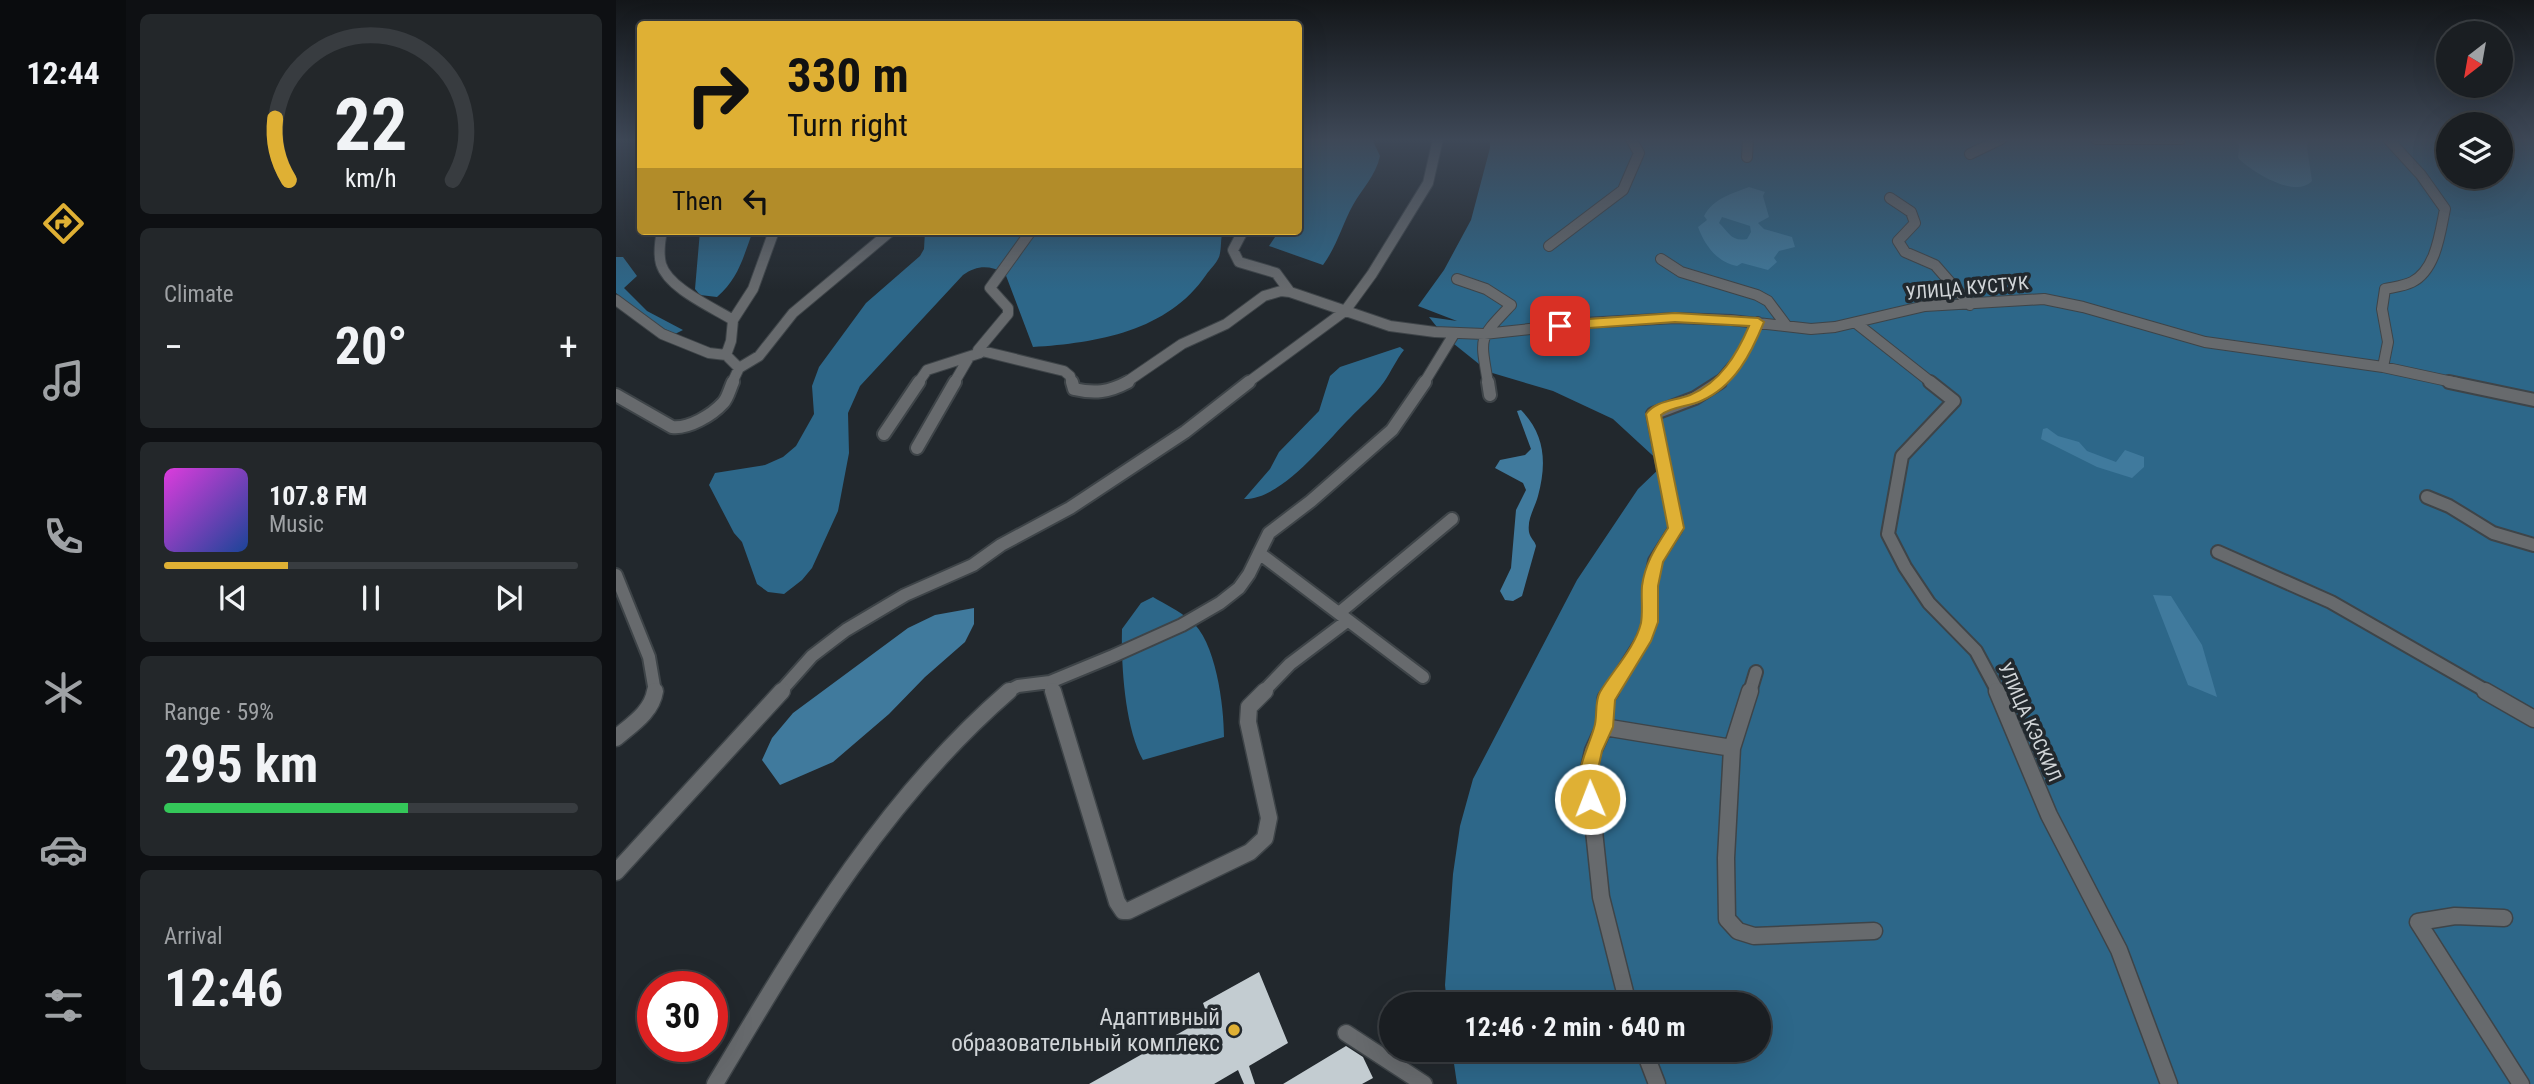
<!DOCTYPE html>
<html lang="en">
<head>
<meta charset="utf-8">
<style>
  :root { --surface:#1a1e22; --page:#23272a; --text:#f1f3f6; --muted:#9fa2a5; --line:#383c40; --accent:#dfb034 }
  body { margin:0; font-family:"Roboto Condensed",sans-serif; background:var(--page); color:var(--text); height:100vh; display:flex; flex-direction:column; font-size:26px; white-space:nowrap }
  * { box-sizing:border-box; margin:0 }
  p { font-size:23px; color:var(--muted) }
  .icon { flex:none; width:38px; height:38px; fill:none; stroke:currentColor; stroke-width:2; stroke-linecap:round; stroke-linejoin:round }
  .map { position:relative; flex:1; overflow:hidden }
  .details { display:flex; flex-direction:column; gap:14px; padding:14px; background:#0e1013; width:490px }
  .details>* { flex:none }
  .top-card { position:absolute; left:21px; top:21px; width:665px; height:214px; border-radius:7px; box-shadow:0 7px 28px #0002,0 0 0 2px var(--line); background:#dfb034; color:#111; overflow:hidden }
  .needle { width:46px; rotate:211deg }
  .controls { position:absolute; left:1820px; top:21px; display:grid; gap:14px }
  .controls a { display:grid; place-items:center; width:77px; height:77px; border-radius:50%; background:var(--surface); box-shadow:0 7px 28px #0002,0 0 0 2px var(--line); font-size:35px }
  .speed { position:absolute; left:21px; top:971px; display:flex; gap:14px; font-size:35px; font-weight:700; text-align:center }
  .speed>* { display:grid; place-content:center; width:91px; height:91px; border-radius:50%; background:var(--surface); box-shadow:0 7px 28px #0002,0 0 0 2px var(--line); line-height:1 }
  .speed .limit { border:10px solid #d22; background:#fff; color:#111 }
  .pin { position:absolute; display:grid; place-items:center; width:60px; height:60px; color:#fff; margin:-30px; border-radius:14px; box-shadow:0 4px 10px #0006 }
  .me { position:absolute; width:77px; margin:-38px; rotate:359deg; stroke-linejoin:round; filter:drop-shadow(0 0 5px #0008) }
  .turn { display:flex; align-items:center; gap:24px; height:147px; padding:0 35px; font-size:32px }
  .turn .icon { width:91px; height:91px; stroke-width:2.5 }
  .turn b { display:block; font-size:49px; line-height:60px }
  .then { display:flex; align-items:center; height:66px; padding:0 35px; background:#0003; gap:14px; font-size:26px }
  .big { font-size:52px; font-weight:700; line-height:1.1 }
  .details .tile { flex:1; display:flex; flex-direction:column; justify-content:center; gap:10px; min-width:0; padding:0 24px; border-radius:10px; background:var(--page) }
  .details .dial { align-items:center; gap:0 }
  .dial svg { height:182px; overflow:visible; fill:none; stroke:var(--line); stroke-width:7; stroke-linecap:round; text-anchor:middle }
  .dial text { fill:var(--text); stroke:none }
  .song { display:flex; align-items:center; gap:21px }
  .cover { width:84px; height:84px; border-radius:10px; background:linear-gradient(135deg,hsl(300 70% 55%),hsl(220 70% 35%)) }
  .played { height:7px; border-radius:4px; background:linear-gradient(90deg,var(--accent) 30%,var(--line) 30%) }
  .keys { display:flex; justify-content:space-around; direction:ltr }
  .heat { display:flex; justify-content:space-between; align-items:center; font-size:38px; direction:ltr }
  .charge { height:10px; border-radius:5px; background:linear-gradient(90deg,#34c759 59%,var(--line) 0) }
  .trip { position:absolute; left:763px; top:992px; width:392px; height:70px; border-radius:35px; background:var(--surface); box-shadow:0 7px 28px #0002,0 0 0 2px var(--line); font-weight:700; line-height:70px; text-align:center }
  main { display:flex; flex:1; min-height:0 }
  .tab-bar { display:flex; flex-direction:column; width:126px; justify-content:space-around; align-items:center; background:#0a0c0e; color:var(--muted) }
  .tab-bar .icon { width:49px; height:49px }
  .tab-bar .current { color:var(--accent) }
  .tab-bar b { font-size:32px; color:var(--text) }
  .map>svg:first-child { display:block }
</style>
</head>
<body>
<main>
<nav class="tab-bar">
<b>12:44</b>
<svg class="icon current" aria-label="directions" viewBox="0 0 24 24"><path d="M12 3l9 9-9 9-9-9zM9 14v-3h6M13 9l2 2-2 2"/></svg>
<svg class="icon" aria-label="music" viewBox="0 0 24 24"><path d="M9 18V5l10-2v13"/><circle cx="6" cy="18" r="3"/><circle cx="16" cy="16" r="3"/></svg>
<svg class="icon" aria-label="phone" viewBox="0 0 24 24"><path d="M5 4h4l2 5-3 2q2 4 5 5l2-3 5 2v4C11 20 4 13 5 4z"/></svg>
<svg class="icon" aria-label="climate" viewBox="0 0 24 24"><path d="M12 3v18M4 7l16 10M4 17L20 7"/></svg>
<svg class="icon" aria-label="car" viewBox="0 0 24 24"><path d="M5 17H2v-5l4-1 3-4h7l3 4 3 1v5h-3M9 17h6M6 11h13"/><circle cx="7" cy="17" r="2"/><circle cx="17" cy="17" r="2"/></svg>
<svg class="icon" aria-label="filters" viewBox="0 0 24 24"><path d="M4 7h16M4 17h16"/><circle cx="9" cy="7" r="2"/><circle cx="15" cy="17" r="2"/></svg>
</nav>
<section class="details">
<div class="tile dial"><svg viewBox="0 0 100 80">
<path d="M14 69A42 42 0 1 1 86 69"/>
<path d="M14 69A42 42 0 0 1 8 42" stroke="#dfb034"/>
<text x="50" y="56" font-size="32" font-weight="700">22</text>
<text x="50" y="72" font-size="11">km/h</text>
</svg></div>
<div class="tile"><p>Climate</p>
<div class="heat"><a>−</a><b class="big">20°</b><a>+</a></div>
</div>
<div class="tile">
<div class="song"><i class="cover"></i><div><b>107.8 FM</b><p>Music</p></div></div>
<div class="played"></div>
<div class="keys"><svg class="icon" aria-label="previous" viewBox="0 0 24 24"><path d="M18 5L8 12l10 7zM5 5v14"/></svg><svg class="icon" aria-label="pause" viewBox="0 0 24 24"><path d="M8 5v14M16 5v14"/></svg><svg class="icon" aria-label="next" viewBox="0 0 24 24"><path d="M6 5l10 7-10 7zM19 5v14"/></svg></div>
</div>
<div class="tile"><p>Range · 59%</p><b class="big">295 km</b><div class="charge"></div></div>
<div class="tile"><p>Arrival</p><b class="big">12:46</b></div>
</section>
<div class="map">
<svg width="1918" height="1084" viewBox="0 0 1918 1084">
  <rect width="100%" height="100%" fill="#22282d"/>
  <path fill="#2d6789" d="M683,139H756L764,156C760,175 746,189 737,205C726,225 721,246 707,265L653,246L663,231H682Z
    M874,139H1832V177H1885V139H1918V1084H841L836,1050H1143V1004H831L829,985L837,874L844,826L857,779L961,580L1022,489L1047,465L997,419L937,391L873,372L828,336L813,317L841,321L802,306L828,270L855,220L874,148Z
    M84,231H137C127,257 123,278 101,297L84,295L79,289Z
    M309,231H607C604,239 606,249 603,257C600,264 594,269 590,275C552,331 481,343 417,347L389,273C373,265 361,265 347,275L244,386L232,413L233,453L222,511L196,568L186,580L168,594L152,592L141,584L126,542L118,533L93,485L99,473L149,465L167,457L180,446L198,414L196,386L203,367L250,303L304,256L308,249Z
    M0,257H7L21,276L8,288L31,311L67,330L59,334L38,324L0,293Z
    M784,347L788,350C780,360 775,372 768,382C759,395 745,406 734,418C709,443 665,500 628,499L654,469L663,452L703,411L714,376L724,367Z
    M537,597C549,604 563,611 574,620C600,640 608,706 608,737L527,760C509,728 505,666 506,629L525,603Z"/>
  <path fill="#407a9d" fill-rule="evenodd" d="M1617,139H1693L1691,147L1696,181C1679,199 1636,172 1622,158L1623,145Z
    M1133,187L1149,192L1147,196L1153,217L1142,223L1148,229L1176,237L1179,247L1163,251L1158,258L1161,262L1152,270L1126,263L1121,266C1101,262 1089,246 1082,227L1091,220L1088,216C1098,198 1115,194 1133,187ZM1106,217L1134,226L1135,232L1131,239C1115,242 1113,232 1103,223Z
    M905,410C929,434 931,463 922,496C919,508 911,518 913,532C914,538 919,541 920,546L906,596L897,601L889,600L884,591L895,568L900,510L910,490L907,483L879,468L884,460L909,455L915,449L902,414L901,411Z
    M1431,428L1442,436L1463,442L1471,451L1500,462L1509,450L1528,457V467L1516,478L1481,467L1425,439L1427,429Z
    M1537,595L1555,596L1586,645L1601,697L1572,685Z
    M358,608V624L349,642L309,677L273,714L217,762L164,785L146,760L156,738L177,713L292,628L319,615Z"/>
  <path fill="#c3ccd1" d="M643,972L672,1043L633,1066L639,1084H628L622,1070L598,1084H473L592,1017L587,1003Z
    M730,1046L747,1057L757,1078L746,1084H667Z"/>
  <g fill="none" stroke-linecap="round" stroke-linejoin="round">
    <g stroke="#3e4448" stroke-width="12">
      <path id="minor-far2" d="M1480,139H1565
        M1354,154L1385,139
        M1131,157L1132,139
        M1274,198L1295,212L1299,223L1282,241L1289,252L1319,265L1354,305
        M46,231C44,241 42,253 45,264C52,288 96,307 117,320
        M415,231L374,288L392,308V314L362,350L448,371L454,376L456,383
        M627,231L617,250L623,262L660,273L674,292L774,326L819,332L868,334L969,323L1059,318L1115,320L1195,329L1219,327L1309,306L1428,299L1467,307L1589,342L1767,367L1841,383
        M933,246L1007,190L1023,153L1015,139
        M1045,259L1065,272L1141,295L1152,301L1170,325
        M841,279L870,289L895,305C862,340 864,335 872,383
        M0,300L46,334L93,353L110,355L123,368
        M1240,323L1316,383
        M110,355L115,341L117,320L137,289L158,231
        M1767,367L1772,342L1766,309L1769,289C1778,287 1788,286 1796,282C1820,270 1824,233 1829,209L1805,175L1772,139
        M116,383L123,368L143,356L177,313L275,231
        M302,383L311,370L364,353
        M338,383L352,359
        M509,383L566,344L610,324L648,296L665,291L674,292
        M631,383L729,311L756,274L812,183L822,139
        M808,383L838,334
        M1102,383L1125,356L1142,322"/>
    </g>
    <g stroke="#3e4448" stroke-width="16">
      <path id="minor-far1" d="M456,382L458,389C479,394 493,392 512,382
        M872,382L874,395
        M1314,382L1338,401L1286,456L1272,534L1289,567L1313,603L1360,651L1382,692
        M1833,382L1918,400
        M0,395L56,427C73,429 96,415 107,403C112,398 114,388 117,382
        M268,434L303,382
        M301,448L339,382
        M1811,497L1833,506L1877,533L1918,545
        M1602,552L1715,602L1872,692
        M643,553L807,677
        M0,575L33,657L39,692
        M723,613L836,519
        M434,682L437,692
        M164,692L196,656L230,630L289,595L357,565L385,545L454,508L569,432L633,382
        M390,692L402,686L434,682L497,656L566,625L604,603L623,588L633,574L653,533L695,501L776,430L809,382
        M647,692L674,664L731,621
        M994,692L1026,641L1034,622V586L1039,561L1060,528L1037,414L1079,398L1104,382
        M1134,692L1140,672"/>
    </g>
    <g stroke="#3e4448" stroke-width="19">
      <path id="minor" d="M437,691L501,902L507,911H512L634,852L649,838L653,818L632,722L633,707L649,691
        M995,691L990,698L988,727L977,751L972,774L985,897L1012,1004
        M1381,691L1433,815L1503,950L1553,1084
        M1869,691L1918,719
        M988,727L1116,748L1110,858L1111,919L1122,931L1138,936L1258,931
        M0,738C15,725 36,712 39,691
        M1116,748L1134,691
        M0,872L166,691
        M1888,918L1839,916L1802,922L1905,1084
        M730,1033L808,1084
        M1028,1050L1041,1084
        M99,1084C184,942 266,801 393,691"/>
    </g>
    <use href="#minor-far2" stroke="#676a6d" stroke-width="10"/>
    <use href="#minor-far1" stroke="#676a6d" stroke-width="12"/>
    <use href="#minor" stroke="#676a6d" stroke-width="16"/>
  </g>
  <linearGradient id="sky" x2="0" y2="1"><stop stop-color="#131619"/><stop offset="0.48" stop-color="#3e4857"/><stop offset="1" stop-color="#3e4857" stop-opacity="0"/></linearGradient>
  <rect width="1918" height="291" fill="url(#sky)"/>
  <path fill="#dfb034" stroke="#917222" stroke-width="2" d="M1059,313L1142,318L1148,322C1135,354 1119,386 1085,401C1072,407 1056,406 1045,415L1068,528L1047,562L1042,586V622L1035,641L999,700L997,727L986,751L981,774L984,799L981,805L974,808L968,805C955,776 970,755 978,728C982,717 978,703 984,692C997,670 1019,648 1025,623C1027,611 1025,598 1026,586C1029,563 1040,547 1052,528L1030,414C1040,400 1059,401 1074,395C1104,383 1121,354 1133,326L1059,322L944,330L937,326L944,321Z"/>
  <circle fill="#dfb034" stroke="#22282d" stroke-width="2.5" cx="618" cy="1030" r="7"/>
  <g text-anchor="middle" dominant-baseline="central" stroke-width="7" stroke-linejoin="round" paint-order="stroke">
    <g font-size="19" fill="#d1d5d8" stroke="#22282d">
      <text transform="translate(1351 288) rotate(-5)">УЛИЦА КУСТУК</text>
      <text transform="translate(1414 722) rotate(66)">УЛИЦА КЭСКИЛ</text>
    </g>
    <g font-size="23" fill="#d1d5d8" stroke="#22282d" text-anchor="end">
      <text x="604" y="1017">Адаптивный<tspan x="604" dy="26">образовательный комплекс</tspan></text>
    </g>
  </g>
</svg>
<div class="controls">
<a><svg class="needle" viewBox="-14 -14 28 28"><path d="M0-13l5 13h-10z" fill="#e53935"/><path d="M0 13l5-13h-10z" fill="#9fa2a5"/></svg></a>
<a><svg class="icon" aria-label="layers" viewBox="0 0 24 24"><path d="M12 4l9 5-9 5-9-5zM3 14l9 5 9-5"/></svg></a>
</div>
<div class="speed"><div class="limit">30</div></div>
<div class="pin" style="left:944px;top:326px;background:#d93025"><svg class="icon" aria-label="arrive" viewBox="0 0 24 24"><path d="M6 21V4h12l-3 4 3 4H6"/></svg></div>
<svg class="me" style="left:974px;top:799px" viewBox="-20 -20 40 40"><circle r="17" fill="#dfb034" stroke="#fff" stroke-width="3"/><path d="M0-11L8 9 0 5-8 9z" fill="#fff"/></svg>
<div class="trip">12:46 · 2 min · 640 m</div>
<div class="top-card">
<div class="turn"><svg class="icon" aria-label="right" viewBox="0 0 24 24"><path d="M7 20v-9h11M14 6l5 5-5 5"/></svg><div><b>330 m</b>Turn right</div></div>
<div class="then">Then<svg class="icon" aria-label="left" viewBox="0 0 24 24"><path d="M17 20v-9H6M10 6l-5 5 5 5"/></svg></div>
</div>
</div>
</main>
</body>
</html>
